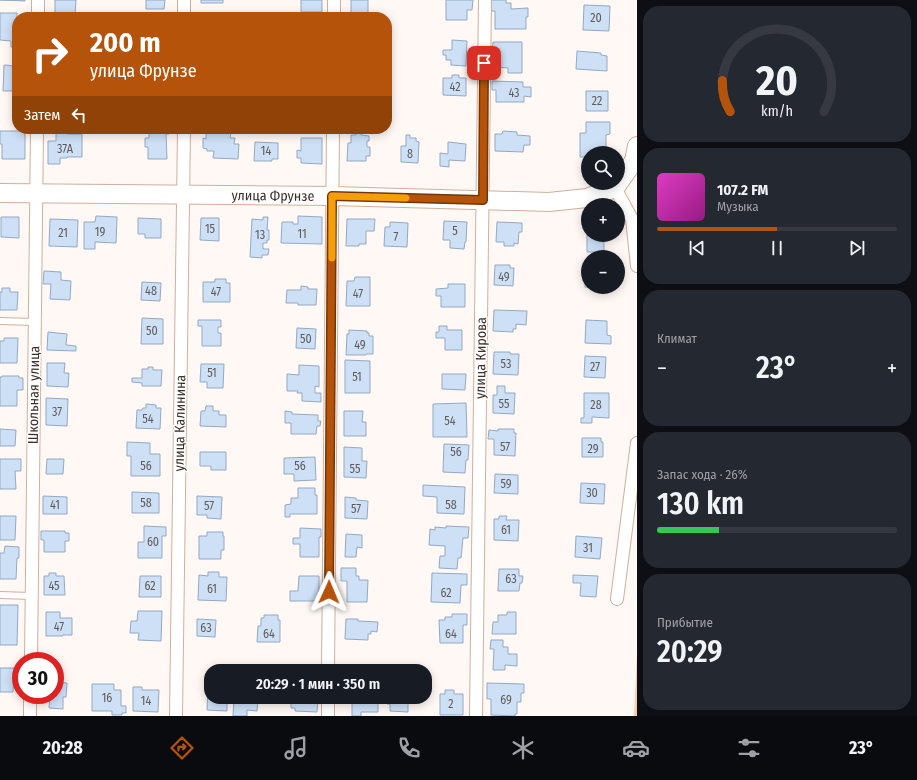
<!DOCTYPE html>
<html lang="ru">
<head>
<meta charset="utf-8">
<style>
  :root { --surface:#171b24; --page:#242831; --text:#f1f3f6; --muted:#9ea1a6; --line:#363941; --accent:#b45309 }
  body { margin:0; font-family:"Fira Sans Condensed",sans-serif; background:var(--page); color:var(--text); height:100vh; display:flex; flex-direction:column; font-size:15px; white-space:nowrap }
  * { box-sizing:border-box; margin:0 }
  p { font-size:13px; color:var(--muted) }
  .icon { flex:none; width:22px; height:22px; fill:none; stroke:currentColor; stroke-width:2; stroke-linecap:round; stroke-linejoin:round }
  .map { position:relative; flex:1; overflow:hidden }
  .details { display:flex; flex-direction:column; gap:6px; padding:6px; background:#0d0f14; width:280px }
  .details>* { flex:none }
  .top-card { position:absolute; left:12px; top:12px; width:380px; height:122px; border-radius:16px; box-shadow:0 2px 10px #0003; background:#b45309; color:#fff; overflow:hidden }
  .buttons { position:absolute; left:581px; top:146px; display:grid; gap:8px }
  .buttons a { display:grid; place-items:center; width:44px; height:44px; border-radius:50%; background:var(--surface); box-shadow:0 2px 10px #0003; font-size:20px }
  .speed { position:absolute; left:12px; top:652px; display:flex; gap:8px; font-size:20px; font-weight:700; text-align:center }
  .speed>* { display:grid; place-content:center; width:52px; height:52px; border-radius:50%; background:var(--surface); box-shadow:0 2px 10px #0003; line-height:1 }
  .speed .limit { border:6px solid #d22; background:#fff; color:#111 }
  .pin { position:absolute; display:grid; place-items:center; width:34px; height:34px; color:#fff; margin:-17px; border-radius:8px; box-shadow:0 2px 6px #0006 }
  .me { position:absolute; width:44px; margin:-22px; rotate:1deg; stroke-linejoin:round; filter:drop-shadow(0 0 3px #0008) }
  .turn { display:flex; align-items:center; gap:14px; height:84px; padding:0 12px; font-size:18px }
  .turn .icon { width:52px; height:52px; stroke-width:2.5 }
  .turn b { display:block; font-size:28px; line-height:34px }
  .then { display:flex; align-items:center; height:38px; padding:0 12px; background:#0003; gap:8px; font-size:15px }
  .big { font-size:30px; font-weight:600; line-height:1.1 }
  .details .card { flex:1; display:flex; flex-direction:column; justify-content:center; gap:6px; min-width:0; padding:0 14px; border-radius:16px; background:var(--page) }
  .details .dial { align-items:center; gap:0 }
  .dial svg { height:104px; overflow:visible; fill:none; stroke:var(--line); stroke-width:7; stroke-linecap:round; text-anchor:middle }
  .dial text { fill:var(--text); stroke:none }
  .song { display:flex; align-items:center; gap:12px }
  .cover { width:48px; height:48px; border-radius:6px; background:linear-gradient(135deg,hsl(310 70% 55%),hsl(310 70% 35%)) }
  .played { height:4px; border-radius:2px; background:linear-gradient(90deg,var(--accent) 50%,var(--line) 50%) }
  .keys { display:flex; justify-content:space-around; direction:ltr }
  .heat { display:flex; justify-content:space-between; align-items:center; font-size:22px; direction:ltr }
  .charge { height:6px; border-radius:3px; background:linear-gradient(90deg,#34c759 26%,var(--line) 0) }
  .trip { position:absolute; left:204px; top:664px; width:228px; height:40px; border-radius:16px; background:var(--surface); box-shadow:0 2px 10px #0003; font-weight:600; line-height:40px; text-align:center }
  .tabs { display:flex; height:64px; justify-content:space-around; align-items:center; background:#090b0e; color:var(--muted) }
  .tabs .icon { width:28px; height:28px }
  .tabs .on { color:var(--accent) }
  .tabs b { font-size:18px; color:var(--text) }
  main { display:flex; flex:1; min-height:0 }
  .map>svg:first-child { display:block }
</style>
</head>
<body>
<main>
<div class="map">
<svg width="637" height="716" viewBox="0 0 637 716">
  <rect width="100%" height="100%" fill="#fff8f4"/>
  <path fill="#fccbaf" d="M637,654V716H634Z"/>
  <path fill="#cde0f6" stroke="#92a9c4" d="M0,0H25V1Z
    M55,0H76L75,16H55Z
    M146,0H165L164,9H146Z
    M201,0H223V3H201Z
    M301,0H322V12H301Z
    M351,0H368V14H351Z
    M446,0H473L472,10H467V20H446Z
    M491,0H506V3H511V9L528,8V17H526V29H495V11H491Z
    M584,5L610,6L609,31L583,30Z
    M0,13H17V48L11,47V41L0,40Z
    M452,40L467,41L466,66L451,65V60H446V55H443V50H452Z
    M493,42H522V73H508V68L496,67L497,54H492Z
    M577,51L601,53V55L607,56V71L576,69Z
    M4,65L17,66V91H3Z
    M452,75H459V78H466V96L443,95V78H452Z
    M492,81L523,82V87H531V97L524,96V102H496V90H492Z
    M586,91H608V111H586Z
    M586,122H610V134L606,135V153H588V157H580V133H586Z
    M149,129H169V134H166L167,159H148V147H145V138H149Z
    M0,131H25V159H2V144H0Z
    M206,131L231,132L230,138H235L234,144H239L238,159L213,158L214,151H207V149L203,148V138L206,139Z
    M503,131L517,132V135L530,136V145H524L523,152L495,151V134H502Z
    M56,132H67V134H82V157H67V158H60V164H48V141H56Z
    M356,132H361V135L369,136V141H367V147H370V156H366V161H347L348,143H351V135H356Z
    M406,135H410V138H416V141L419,142L418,163L401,162V146H406Z
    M301,138H322V164L301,163V158H297V150L301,151Z
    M255,142L278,143V159H272V161H254Z
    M448,142L466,144L465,161L449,160V167L440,166V153L448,154Z
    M96,216L117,217L116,243L95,242V249H84V222H95Z
    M298,216L322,217V244L281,243L282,222H293V224H298Z
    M1,217H19V238L1,237Z
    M263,217H268L267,230H269V240H267V243H263V249H269L268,255H262V258L250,257L252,219L263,220Z
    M138,218L161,219V238H145V234H138Z
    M201,218H219V241L200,240Z
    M50,219L78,220L77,247L49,246Z
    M347,219H375L374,231H366V244H359V246H346Z
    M444,221L467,222L466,242H465L464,249L450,248V240H443Z
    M390,222L408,223L407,247L384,246L385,227H390Z
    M497,222L522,223V232H519L518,244L514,243V246H504V242H496Z
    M587,228L588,235H608V239H604V252H587Z
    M495,265H510V268H514L513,286L494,285Z
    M586,268H588V287H605V288L585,287Z
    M44,271L61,272V280L71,281L70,300L50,299L51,284H43Z
    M355,277H370V306H346L347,281H354Z
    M215,279H226V283H230V302H203V282H215Z
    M142,282L161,283L160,301L141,300Z
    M448,284H465V307H441V296H436V289L448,288Z
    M301,286L308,287V289H317L316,305H298V303H286L287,290H301Z
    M2,288H10V292H18L17,310H0V292H2Z
    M494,310L527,311L526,325L516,324V329H513V332L493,331Z
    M142,318L163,319V344H141Z
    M198,320H221V327H218V333H221V346H202V326H198Z
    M586,320L607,321V335L611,336V344L585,343Z
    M439,326H447V330H462V350H445V338H436V332H439Z
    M297,328L316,329L315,349L296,348Z
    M349,330L367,331V333H369V336H373V354H366V355H346L347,334H349Z
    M48,332L67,334L66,345L76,346V351L47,350Z
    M4,338H18L17,363H0V341H4Z
    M494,352H510V354H519L518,375L493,374Z
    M585,356L606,357L605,378L584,377Z
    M345,360L370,361V393H345Z
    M47,363H65L64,373H69L68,387L47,386Z
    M201,364H224L223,388H207V382H200Z
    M299,365L319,366V387L315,386V393H321V402L302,401V393H297L298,391H287V374L299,375Z
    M148,367H153V370H162L161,386H142V383L132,382V378H142V369H148Z
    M442,374H466L465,390L442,389Z
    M2,376H19V378H23V390H17V406H0V377H2Z
    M497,386H505V393H515L514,414L493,413V395H497Z
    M584,393H609V418L592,417V423H581V418H584Z
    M46,398L68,399L67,426L46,425Z
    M466,403L467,437H433V404Z
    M146,404L156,405V408H161L160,429L136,428L137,410H142L143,408H146Z
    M206,406H213V411H219V415H226V427L200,426L201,411H205Z
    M285,411L292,412V414L318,415V421H321L320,426H317L316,434H291V423H285Z
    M344,411H363L362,422H366V436H344Z
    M0,429L16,430L15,446H0Z
    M498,429H514V433H516L515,456L494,455V439H488L489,430L498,431Z
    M582,438H601V442H603V457H582Z
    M127,442L150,443V454H160V476H131V456H127Z
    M444,444L469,445L468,460H466L465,473L443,472Z
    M344,447L362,448V461H367L366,478L344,477Z
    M200,452H226V470H211V466H200Z
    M315,457L316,480L294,481V474H284V458Z
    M0,459H21V471H15L16,489H0Z
    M47,459H64L63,474H46Z
    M495,474L518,475V494L494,493Z
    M581,483L605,484L604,504L580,503Z
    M423,485L465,487L464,514L437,513V497L423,496Z
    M298,488H315V495H317V514H290V517H285V505L291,504V498H298Z
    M132,492L159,493V513H132Z
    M43,496L67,497V514H43Z
    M197,496L222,497L221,519L207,518V515H197Z
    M345,497L356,498V500L368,501L367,519L345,518Z
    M0,516H16L15,540H0Z
    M499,516H507L506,520H519L518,541L494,540V519H499Z
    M144,526L166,527V536H162V558H138V542H144Z
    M446,526L469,527L468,538H463L461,558H458L457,569L439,568L440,556H445V546L429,545L430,529L435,530V527L446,528Z
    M300,528L321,529V537H319V557H300V544H293V538H300Z
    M41,531H65V533H69V541H65V552H44V540H41Z
    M207,532H223V536H224V550H221V559H199V536H207Z
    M346,534L362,535V548L357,547L356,557H345Z
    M576,536L602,538L600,559L575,557Z
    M5,546L19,547V558H17L16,579H0V553H4Z
    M341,568H356V576H359V580H368L367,602H347V581H341Z
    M499,569H519V576H523L522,583H520L519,591H498Z
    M208,572H219V577H227L226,601L198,600L199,575L208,576Z
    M49,573H56V576H64L65,595H44V576H49Z
    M432,573L467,574V585H461L460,603L431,602Z
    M573,575L598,576L596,597L580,596L581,583H573Z
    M140,576H161V597H139Z
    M299,576H319V601H290V591H298Z
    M0,605H18L17,645H0Z
    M138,611H162L161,641L138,640L139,633H130L131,621H137Z
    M46,612H60V618H72V635H63V636H46Z
    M507,612H516V634H492L493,622H498V615H507Z
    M452,614H467V625H463V643H440L439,620H445V617H452Z
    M264,615H278V620H280V642H257L258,626H261V618H264Z
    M197,619L216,620L215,637L197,636Z
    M346,619H358V621L378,622L377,632L371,631V634H368V640L345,639Z
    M491,640H503V647H508V654H517V666L505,665V670H493L494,649H490Z
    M0,668H14L13,692H0Z
    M55,682L67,683L66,697H63V709L49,708L50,695H55Z
    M487,683L524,684V693H521V702H517V714H515V716L491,715V699H487Z
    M92,684H114V690H121V706H126V713H122V715H112V711H92Z
    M133,687H142V690H159L158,712L133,711Z
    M208,687H211V697H227V711L207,710Z
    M445,690H454V694H463V715H440V694H445Z
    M237,697H258L257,711L247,710V716H233L234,698H237Z
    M291,697H318L317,712L295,711V708H291Z
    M352,697H378V712H361V716H352Z
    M387,697H408V712L390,711V704H387Z"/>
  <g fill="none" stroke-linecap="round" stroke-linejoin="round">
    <g stroke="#d0af9c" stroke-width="8">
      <path id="lane" d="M0,321L35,322
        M0,595L31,596"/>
    </g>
    <g stroke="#d0af9c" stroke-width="14">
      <path id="street" d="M38,17V0
        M184,17V0
        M334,17V0
        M615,188L632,219L637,266
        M617,599L637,443
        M31,661L37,129
        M328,671L333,129
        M30,716V695
        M176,716L184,129
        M328,716V697
        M476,716L485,0"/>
    </g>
    <g stroke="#d0af9c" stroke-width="20">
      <g id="secondary">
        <path id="s1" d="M0,193L332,196L549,202L587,198L615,188L634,161L637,146"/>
      </g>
    </g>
    <use href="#lane" stroke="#fff" stroke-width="6"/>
    <use href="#street" stroke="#fff" stroke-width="12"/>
    <use href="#secondary" stroke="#fff" stroke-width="18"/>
  </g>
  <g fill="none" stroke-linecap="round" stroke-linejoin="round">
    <g stroke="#753606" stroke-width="10">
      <path id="route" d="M329,592L332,196L483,200L484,63"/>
    </g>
    <use href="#route" stroke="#b45309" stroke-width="7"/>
    <path stroke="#f59e0b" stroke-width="7" d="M332,258V196L406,198"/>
  </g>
  <g text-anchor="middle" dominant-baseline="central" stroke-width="3" stroke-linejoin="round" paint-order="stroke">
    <g font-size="12" fill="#605a5a">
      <text x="596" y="18">20</text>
      <text x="455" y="87">42</text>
      <text x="514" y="93">43</text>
      <text x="597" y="101">22</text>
      <text x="65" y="149">37А</text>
      <text x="266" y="151">14</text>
      <text x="410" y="154">8</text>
      <text x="210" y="229">15</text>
      <text x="455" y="231">5</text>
      <text x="100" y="232">19</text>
      <text x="63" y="233">21</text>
      <text x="302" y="234">11</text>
      <text x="260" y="235">13</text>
      <text x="396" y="237">7</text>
      <text x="504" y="277">49</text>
      <text x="151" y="291">48</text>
      <text x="216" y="292">47</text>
      <text x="358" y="294">47</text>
      <text x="152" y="331">50</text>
      <text x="306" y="339">50</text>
      <text x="360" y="345">49</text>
      <text x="506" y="364">53</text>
      <text x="595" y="367">27</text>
      <text x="212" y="373">51</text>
      <text x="357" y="377">51</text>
      <text x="504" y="404">55</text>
      <text x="596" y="405">28</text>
      <text x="57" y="412">37</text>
      <text x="148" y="419">54</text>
      <text x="450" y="421">54</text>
      <text x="505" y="447">57</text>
      <text x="593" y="449">29</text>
      <text x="456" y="452">56</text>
      <text x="146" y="466">56</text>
      <text x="300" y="466">56</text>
      <text x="355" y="469">55</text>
      <text x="506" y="484">59</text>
      <text x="592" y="493">30</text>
      <text x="146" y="503">58</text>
      <text x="55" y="505">41</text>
      <text x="451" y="505">58</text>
      <text x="209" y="506">57</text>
      <text x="356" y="509">57</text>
      <text x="506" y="530">61</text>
      <text x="153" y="542">60</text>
      <text x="588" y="548">31</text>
      <text x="511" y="579">63</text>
      <text x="54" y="586">45</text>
      <text x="150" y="586">62</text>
      <text x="212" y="589">61</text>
      <text x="446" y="593">62</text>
      <text x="59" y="627">47</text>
      <text x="206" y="628">63</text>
      <text x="269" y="634">64</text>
      <text x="451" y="634">64</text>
      <text x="107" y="698">16</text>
      <text x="506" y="700">69</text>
      <text x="146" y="701">14</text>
      <text x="451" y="704">2</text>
    </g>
    <g font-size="14" fill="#3b2e26" stroke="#fff">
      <text stroke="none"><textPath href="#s1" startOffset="273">улица Фрунзе</textPath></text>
      <text transform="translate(481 358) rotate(-89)">улица Кирова</text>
      <text transform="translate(34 395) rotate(-89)">Школьная улица</text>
      <text transform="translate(180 423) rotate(-89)">улица Калинина</text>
    </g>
  </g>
</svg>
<div class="buttons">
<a><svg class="icon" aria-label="search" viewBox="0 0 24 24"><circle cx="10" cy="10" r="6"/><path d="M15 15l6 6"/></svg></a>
<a>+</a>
<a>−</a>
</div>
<div class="speed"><div class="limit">30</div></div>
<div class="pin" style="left:484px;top:63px;background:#d93025"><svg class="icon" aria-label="arrive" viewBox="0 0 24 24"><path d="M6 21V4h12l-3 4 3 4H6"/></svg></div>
<svg class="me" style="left:329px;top:592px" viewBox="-20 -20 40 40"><path d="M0-17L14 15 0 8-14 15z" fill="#b45309" stroke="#fff" stroke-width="4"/></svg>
<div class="trip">20:29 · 1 мин · 350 m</div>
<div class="top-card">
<div class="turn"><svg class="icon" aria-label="right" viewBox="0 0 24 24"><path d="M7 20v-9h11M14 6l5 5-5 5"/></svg><div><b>200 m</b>улица Фрунзе</div></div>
<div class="then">Затем<svg class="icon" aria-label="left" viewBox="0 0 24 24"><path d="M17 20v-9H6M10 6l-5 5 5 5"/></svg></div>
</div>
</div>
<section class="details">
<div class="card dial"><svg viewBox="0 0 100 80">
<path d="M14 69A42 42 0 1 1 86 69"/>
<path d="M14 69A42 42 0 0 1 8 45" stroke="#b45309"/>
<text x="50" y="56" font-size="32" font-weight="700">20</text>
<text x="50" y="72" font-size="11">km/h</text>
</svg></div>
<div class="card">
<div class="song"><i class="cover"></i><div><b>107.2 FM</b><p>Музыка</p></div></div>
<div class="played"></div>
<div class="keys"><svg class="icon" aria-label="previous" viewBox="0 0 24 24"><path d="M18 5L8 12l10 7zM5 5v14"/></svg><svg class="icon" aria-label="pause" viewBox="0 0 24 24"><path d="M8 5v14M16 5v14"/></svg><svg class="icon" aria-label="next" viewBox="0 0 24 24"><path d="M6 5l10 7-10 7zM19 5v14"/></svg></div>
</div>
<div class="card"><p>Климат</p>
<div class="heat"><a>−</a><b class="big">23°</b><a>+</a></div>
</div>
<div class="card"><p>Запас хода · 26%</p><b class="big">130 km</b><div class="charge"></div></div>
<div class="card"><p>Прибытие</p><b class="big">20:29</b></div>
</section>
</main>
<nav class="tabs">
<b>20:28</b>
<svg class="icon on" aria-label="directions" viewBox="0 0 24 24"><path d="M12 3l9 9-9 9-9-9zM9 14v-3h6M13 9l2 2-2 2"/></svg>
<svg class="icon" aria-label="music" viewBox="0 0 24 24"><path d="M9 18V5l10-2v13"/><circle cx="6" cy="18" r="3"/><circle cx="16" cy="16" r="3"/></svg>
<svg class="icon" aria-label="phone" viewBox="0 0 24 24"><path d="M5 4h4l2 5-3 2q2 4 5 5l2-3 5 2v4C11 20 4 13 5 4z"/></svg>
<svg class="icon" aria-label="climate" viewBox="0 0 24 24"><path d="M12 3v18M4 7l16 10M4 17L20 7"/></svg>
<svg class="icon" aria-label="car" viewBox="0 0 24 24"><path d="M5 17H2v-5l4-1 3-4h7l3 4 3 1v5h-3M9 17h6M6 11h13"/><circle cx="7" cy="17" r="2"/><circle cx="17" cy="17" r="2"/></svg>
<svg class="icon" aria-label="filters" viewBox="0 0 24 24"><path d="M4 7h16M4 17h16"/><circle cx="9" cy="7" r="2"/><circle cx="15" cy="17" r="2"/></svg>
<b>23°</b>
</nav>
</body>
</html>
